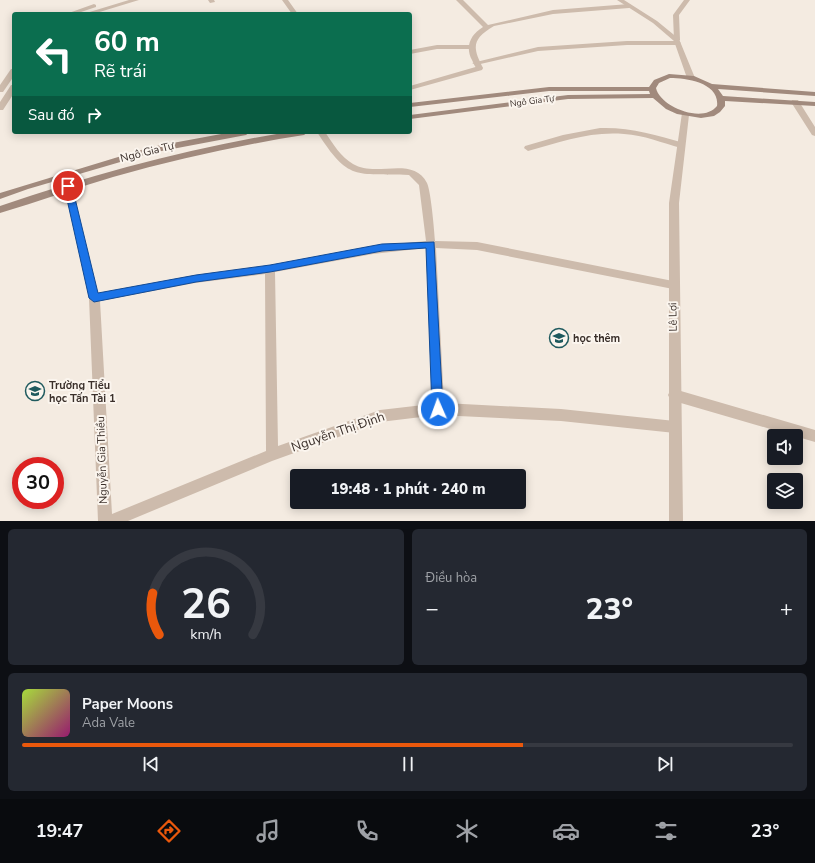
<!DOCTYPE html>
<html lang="vi">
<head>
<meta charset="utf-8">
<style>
  :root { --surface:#171b24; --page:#242831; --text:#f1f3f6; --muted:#9ea1a6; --line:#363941; --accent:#ea580c }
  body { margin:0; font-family:"Nunito Sans",sans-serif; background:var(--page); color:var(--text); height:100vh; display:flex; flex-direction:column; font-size:15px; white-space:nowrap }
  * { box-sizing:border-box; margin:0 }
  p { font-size:13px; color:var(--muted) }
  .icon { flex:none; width:22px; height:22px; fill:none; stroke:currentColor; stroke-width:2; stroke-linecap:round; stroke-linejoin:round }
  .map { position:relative; height:521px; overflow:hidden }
  .details { display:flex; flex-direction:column; gap:8px; padding:8px; background:#0d0f14; flex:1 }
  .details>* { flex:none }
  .hud { position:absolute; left:12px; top:12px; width:400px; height:122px; border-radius:4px; box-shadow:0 2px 10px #0003; background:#0b6e4f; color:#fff; overflow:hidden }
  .controls { position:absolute; left:767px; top:429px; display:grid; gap:8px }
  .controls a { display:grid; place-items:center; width:36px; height:36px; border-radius:4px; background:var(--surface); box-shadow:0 2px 10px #0003; font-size:20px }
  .speed { position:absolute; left:12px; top:457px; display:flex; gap:8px; font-size:20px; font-weight:700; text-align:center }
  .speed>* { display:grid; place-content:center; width:52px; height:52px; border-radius:50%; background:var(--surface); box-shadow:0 2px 10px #0003; line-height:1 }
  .speed .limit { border:6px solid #d22; background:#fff; color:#111 }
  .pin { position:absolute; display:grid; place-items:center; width:34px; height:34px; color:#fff; margin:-17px; border:2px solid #fff; border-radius:50%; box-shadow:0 1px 4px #0007 }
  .me { position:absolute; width:44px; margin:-22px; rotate:358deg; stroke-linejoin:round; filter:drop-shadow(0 0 3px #0008) }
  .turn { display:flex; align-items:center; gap:14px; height:84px; padding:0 16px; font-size:18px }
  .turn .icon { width:52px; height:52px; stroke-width:2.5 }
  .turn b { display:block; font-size:28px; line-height:34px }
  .then { display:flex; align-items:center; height:38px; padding:0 16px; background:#0003; gap:8px; font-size:15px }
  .big { font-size:30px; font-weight:800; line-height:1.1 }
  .details .card { flex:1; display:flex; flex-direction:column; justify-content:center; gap:6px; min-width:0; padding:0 14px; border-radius:6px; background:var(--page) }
  .details .dial { align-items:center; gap:0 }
  .dial svg { height:104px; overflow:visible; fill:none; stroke:var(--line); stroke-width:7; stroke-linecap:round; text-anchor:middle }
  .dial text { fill:var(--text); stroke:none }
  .song { display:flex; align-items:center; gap:12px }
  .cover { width:48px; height:48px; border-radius:6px; background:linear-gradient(135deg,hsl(80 70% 55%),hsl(320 70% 35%)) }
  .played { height:4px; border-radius:2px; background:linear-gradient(90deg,var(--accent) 65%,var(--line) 65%) }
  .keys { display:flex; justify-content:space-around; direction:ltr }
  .heat { display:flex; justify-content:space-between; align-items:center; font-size:22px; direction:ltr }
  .details .tiles { flex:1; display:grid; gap:8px; grid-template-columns:1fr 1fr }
  .card:last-child { grid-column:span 2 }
  .trip { position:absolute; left:290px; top:469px; width:236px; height:40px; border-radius:4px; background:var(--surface); box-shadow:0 2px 10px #0003; font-weight:800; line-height:40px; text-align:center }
  .tab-bar { display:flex; height:64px; justify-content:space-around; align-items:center; background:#090b0e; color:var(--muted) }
  .tab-bar .icon { width:28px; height:28px }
  .tab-bar .on { color:var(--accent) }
  .tab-bar b { font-size:18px; color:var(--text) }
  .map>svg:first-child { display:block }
</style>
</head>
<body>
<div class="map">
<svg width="815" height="521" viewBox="0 0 815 521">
  <rect width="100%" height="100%" fill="#f4ebe1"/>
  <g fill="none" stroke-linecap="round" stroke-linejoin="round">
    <path fill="#cdbbac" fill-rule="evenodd" d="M208,0H214L215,2L210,3Z
      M282,0H288L298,14H292Z
      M627,41H678L681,43L678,45H627L538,51L476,65L472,63L538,47Z
      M437,45H471L474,47L471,49H437L410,54V50Z
      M479,66L483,68L482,70L410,90V86Z
      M600,128C630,127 656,135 684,143L685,145L681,148C662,143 644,135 624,134C591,131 560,142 528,151L524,148L525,146L563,135Z"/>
    <path fill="#cdbbac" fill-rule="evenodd" d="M129,0H139L93,14H83Z
      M456,0H463L488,25L553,10L629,4L632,6L629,8L553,14L494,26C472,39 472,47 483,68L479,70C475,68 474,64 472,60C465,47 470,35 483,27Z
      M684,0H690L679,15L680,40L677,42L674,40L673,15Z
      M94,4L96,5V7L75,14H66Z
      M11,69H14V76L3,92H0V85Z
      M11,85H14V93L3,110H0V102Z
      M792,100H798L815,127V136L812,135L791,102Z
      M317,132H325C333,144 341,157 353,164C376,178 413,155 427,183C431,192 434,228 435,241L477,242L673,281L677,282L678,285L677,288L673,289L477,250L436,248L444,403L561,409L675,421L679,423L681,427L679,431L675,433L561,421L438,415L380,422L272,461L128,521H98L89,298L64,186L68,183L72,186L98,293L195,275L270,265L373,246L426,241L419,185L409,175C355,173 349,182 317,132ZM426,248L432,404L380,410L278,446L275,272L373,254ZM265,274L266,451L112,514L100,301L195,283Z
      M674,389L815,430V442L674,401L670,399L668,395L670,391Z"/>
    <path fill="#cdbbac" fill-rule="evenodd" d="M617,0H624L657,21L679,39L695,78L694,80L687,78L674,41L653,23Z
      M682,113H688L689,115L679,203L683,521H669V203Z"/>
    <path fill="#a18a7d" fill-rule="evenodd" d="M669,74L694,76L712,84L815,92V96L718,89L723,96L815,102V106L725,101V106L720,112L714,116L701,118L677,114L666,109L653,98L568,99L410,119V115L568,95L650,94L649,91H549L410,107V103L549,87H649L654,80ZM670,78C687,78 720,83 717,106C703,124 660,107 656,88L659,83Z
      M232,132H250L246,135L151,153L28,189L0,199V193L151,147Z
      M288,132H308L304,135C240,145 176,159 113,177C75,188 38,202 0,213V206C94,174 190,148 288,132Z"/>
  </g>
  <path fill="#1a73e8" stroke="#114b97" d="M68,183L72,186L98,293L196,275L270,265L382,244L434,242L443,409L442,413L438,414L434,413L432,409L426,248L382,251L270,272L196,282L94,302L89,298L64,186Z"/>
  <defs>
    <g id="school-ring" transform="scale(1)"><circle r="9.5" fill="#fbf5ee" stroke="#1f5a5e" stroke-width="1.5"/><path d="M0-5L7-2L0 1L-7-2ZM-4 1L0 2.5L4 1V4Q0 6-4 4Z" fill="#1f5a5e"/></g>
  </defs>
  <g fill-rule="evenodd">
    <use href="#school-ring" x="559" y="338"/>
    <use href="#school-ring" x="35" y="391"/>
  </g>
  <g text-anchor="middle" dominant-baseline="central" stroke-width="4" stroke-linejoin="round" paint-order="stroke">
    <g font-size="9" fill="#3b302b" stroke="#fbf5ee">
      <text transform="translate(532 101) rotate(-7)">Ngô Gia Tự</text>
    </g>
    <g font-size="11" fill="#3b302b" stroke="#fbf5ee">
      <text transform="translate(147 152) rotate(-14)">Ngô Gia Tự</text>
      <text transform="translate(673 317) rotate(-91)">Lê Lợi</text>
      <text transform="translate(102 460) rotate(-92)">Nguyễn Gia Thiều</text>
    </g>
    <g font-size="11" font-weight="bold" fill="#3b302b" stroke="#fbf5ee" text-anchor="start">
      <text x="573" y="338">học thêm</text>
      <text x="49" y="385">Trường Tiểu<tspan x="49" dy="13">học Tấn Tài 1</tspan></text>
    </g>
    <g font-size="13" fill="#3b302b" stroke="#fbf5ee">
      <text transform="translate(338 432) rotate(-19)">Nguyễn Thị Định</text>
    </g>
  </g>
</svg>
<div class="controls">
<a><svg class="icon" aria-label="sound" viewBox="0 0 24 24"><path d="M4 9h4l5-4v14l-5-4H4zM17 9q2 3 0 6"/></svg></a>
<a><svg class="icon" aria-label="layers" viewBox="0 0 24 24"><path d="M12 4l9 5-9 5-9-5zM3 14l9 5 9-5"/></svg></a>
</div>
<div class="speed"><div class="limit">30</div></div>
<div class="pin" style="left:68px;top:186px;background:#d93025"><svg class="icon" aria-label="arrive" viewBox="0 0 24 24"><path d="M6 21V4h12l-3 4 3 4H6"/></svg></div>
<svg class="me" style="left:438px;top:409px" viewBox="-20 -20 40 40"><circle r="17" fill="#1a73e8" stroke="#fff" stroke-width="3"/><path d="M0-11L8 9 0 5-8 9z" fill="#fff"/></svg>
<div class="trip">19:48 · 1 phút · 240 m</div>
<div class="hud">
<div class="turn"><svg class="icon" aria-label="left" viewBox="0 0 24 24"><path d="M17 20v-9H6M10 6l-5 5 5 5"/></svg><div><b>60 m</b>Rẽ trái</div></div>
<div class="then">Sau đó<svg class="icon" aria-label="right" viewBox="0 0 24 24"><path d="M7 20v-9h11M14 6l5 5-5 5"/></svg></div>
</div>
</div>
<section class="details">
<div class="tiles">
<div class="card dial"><svg viewBox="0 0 100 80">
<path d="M14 69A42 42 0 1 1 86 69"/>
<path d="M14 69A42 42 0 0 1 9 37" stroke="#ea580c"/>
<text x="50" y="56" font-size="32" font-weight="700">26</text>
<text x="50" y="72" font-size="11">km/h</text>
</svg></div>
<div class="card"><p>Điều hòa</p>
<div class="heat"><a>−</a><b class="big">23°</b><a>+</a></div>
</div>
<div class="card">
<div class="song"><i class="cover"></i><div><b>Paper Moons</b><p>Ada Vale</p></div></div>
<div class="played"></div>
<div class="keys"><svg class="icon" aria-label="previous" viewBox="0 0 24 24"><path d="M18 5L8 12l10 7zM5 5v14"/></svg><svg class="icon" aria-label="pause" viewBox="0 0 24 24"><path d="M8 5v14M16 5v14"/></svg><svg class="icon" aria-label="next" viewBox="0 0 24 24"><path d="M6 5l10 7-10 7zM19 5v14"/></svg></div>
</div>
</div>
</section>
<nav class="tab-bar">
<b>19:47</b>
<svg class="icon on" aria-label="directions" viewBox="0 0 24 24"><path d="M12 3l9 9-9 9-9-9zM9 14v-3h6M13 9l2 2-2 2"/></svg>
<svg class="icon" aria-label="music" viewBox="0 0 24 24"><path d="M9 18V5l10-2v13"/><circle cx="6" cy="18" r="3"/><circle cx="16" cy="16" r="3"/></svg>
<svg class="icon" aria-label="phone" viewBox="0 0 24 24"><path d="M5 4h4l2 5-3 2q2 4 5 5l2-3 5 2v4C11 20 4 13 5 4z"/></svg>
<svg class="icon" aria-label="climate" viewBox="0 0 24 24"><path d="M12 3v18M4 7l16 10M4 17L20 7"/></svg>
<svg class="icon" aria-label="car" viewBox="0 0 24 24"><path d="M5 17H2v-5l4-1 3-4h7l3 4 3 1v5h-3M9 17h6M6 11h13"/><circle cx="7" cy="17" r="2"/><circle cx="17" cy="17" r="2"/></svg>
<svg class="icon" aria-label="filters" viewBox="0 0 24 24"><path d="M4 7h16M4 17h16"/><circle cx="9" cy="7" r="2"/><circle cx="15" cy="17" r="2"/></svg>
<b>23°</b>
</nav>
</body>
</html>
